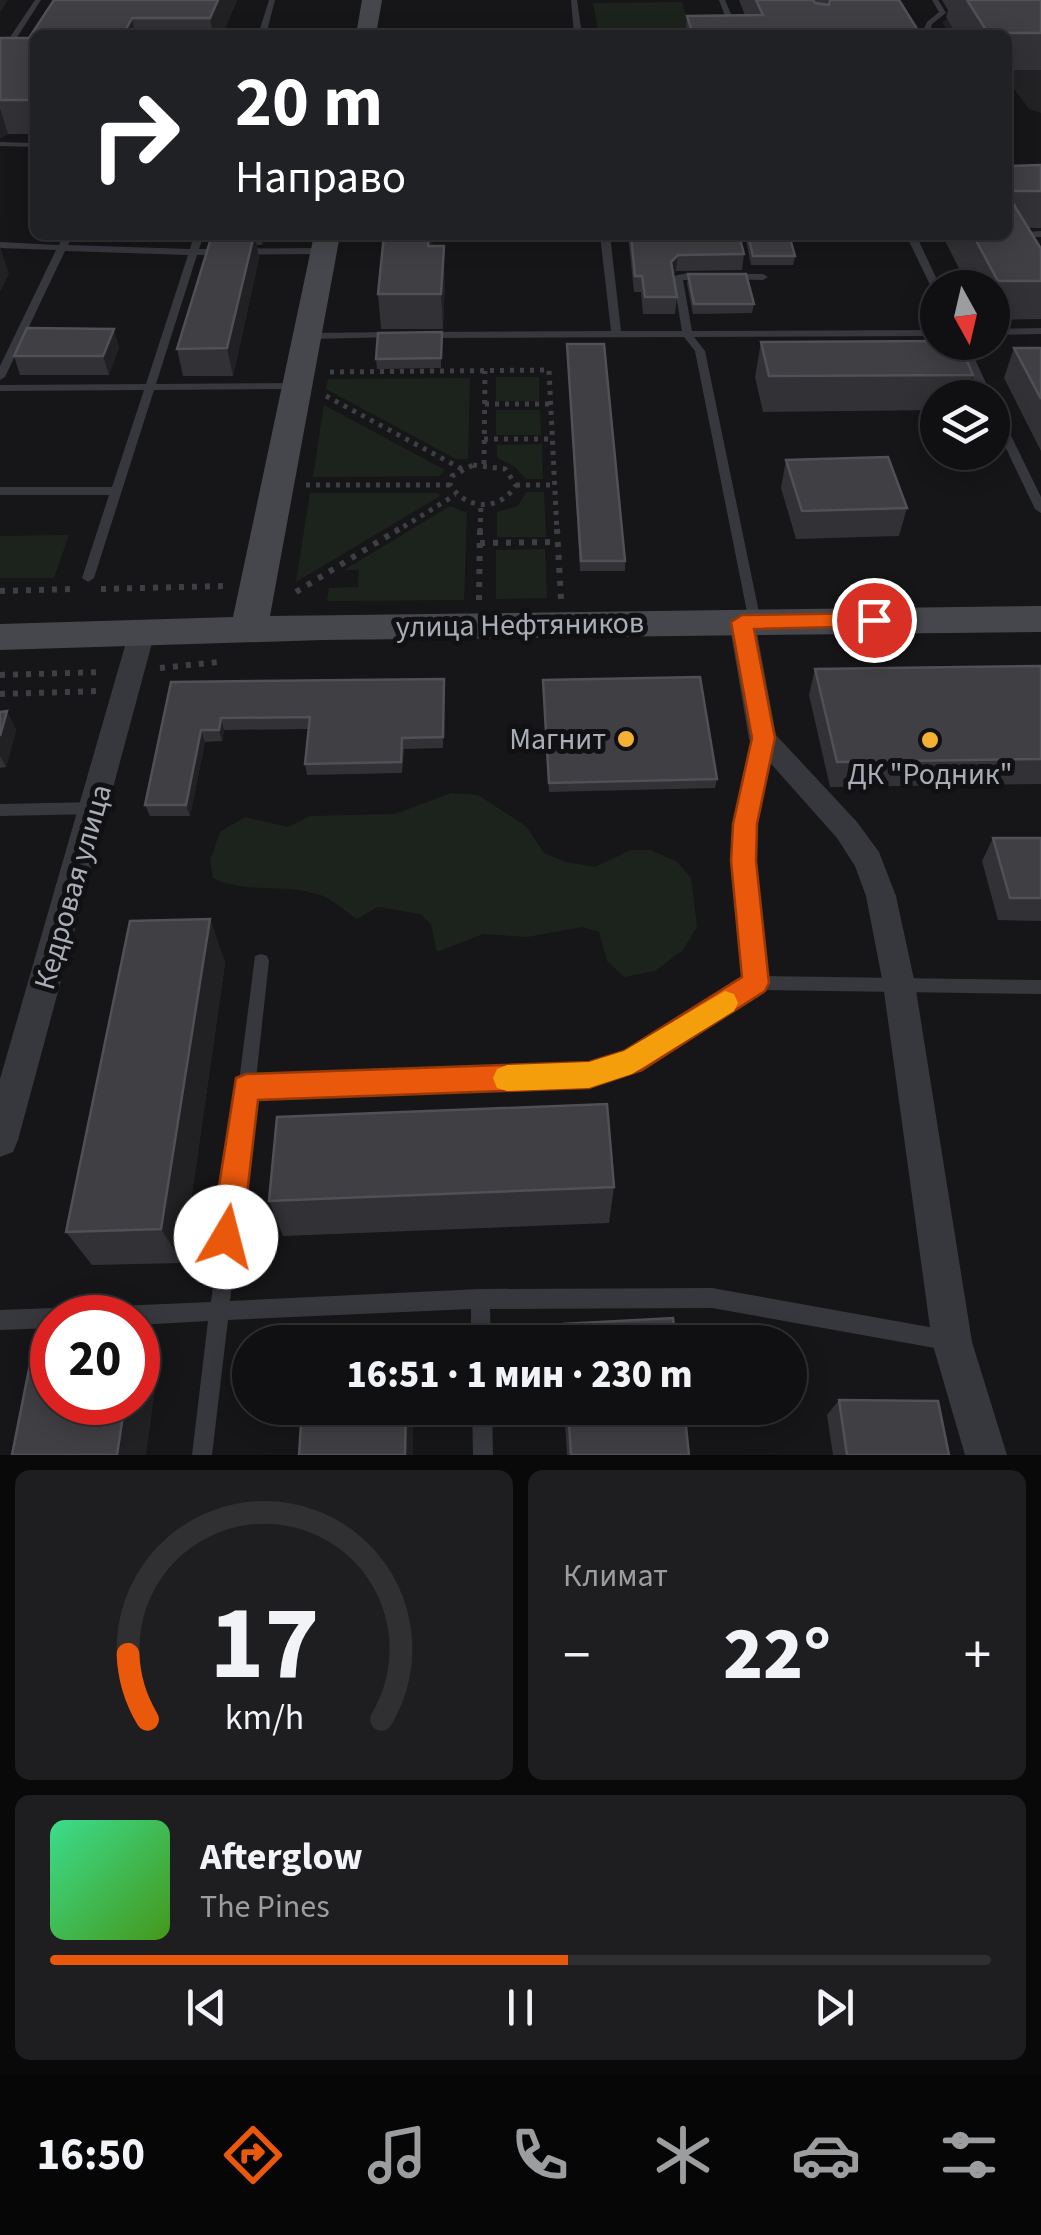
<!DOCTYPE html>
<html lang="ru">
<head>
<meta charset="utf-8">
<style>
  :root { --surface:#101012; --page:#1e1e20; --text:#f1f3f6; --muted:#9c9d9f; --line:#303032; --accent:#ea580c }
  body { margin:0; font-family:"Source Sans 3",sans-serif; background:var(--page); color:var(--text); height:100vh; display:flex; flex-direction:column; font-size:38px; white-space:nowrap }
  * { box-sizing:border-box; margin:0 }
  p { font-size:32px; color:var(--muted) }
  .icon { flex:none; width:55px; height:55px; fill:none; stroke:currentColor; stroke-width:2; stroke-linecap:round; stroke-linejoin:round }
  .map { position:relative; height:1455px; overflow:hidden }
  .sheet { display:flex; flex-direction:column; gap:15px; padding:15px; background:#09090a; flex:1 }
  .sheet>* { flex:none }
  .guide { position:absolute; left:30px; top:30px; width:982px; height:210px; border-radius:15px; box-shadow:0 5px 25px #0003,0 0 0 2px var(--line); background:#202124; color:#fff; overflow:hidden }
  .needle { width:65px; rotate:172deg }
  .buttons { position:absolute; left:920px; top:270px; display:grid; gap:20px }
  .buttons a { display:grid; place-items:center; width:90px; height:90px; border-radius:50%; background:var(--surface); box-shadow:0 5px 25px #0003,0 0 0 2px var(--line); font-size:50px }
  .speed { position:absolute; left:30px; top:1295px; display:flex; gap:20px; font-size:50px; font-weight:700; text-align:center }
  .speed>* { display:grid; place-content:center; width:130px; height:130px; border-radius:50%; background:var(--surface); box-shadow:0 5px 25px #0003,0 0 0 2px var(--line); line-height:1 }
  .speed .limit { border:15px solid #d22; background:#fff; color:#111 }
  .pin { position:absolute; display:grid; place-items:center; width:85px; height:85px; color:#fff; margin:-42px; border:5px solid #fff; border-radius:50%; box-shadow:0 2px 10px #0007 }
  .me { position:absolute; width:110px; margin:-55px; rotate:8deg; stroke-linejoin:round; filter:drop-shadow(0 0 8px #0008) }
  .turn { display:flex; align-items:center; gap:35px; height:210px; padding:0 40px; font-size:45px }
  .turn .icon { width:130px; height:130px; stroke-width:2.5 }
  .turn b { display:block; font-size:70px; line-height:85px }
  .big { font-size:75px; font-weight:800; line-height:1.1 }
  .sheet .card { flex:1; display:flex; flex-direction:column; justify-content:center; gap:15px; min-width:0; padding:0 35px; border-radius:15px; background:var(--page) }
  .sheet .dial { align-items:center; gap:0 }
  .dial svg { height:260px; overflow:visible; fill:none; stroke:var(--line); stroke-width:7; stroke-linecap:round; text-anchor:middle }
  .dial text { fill:var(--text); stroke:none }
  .song { display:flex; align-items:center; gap:30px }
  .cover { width:120px; height:120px; border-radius:15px; background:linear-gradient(135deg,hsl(150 70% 55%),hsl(100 70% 35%)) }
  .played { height:10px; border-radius:5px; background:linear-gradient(90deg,var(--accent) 55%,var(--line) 55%) }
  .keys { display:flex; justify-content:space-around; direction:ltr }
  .heat { display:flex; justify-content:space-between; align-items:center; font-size:55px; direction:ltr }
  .sheet .tiles { flex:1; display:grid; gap:15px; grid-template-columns:1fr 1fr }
  .card:last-child { grid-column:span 2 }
  .trip { position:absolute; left:232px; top:1325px; width:575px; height:100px; border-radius:50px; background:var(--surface); box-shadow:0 5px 25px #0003,0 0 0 2px var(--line); font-weight:800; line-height:100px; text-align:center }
  .menu { display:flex; height:160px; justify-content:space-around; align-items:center; background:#060607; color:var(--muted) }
  .menu .icon { width:70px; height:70px }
  .menu .on { color:var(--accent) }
  .menu b { font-size:45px; color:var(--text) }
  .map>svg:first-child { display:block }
</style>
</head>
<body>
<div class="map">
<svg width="1041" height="1455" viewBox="0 0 1041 1455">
  <rect width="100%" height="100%" fill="#161618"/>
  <path fill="#222225" d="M958,13H1041V113L1029,109L1008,81V35H950L942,22Z"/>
  <path fill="#1c231d" d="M682,2L692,35H599L593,3Z
    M496,377H539V401H496Z
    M470,378L468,459H456L326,389L328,379Z
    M324,404V405L445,470L439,476L313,477Z
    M496,410H540L541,435H496Z
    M542,444L543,479H526L514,466L497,458V445Z
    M526,492H544L546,537H497V512L518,506Z
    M310,493H438L440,496L296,582Z
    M450,506L467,513L464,600L327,601L329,588L358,587L359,570H344Z
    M69,535L54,578H0V536Z
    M545,549L547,598L496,599V550Z
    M451,793L478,795L526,826L544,853L566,862L595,867L631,850H651L677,862L691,878L697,927L683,950L655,971L624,977L607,961L599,932L582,927L527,937L483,934L437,952L431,924L420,914L378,907L357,919C346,912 335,901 323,896C288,882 247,895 213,878L210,860L220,832L245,817L288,827L310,816L395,814Z"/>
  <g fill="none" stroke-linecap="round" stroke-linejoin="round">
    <path stroke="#3d3f44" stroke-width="5" stroke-dasharray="4 6" stroke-linecap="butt" d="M330,372L549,370L557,532
      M326,396L462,469
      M485,404H551
      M484,439H553
      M484,464L485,371
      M473,465L505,469L516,485C500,512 466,510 450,485L452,476Z
      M306,485H450
      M516,485H555
      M395,532L455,495
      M480,532L481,505"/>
    <path stroke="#3d3f44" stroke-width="6" stroke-dasharray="5 8" stroke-linecap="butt" d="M557,529L561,599
      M480,543L558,542
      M101,589L224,586
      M0,591L74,589
      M296,592L399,529
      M479,600L480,529
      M160,668L218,662
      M0,675L104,672
      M0,694L99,691"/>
    <path fill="#37383d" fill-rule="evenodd" d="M35,0H41L3,59H0V52Z
      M269,0H275L266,35H258Z
      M571,0H577L582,35H574Z
      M719,0H725L740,35H732Z
      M932,0H938L946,13L932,24L929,35H921L927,22L939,12Z
      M0,142L35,143V147L0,146Z
      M1041,231V237H1031L1015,244L1010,241L1026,232Z
      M63,235H73L68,245L190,249L194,235H204L199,249L323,248L328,251L323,254L197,255L156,384L297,383L302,386L297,389L154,390L94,578L88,582L82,578L109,495H0V487H112L144,390L0,391V385L146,384L188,255L65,251L5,377L0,380V366L56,250L0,248V242L59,245Z
      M600,235H610L621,331H682L673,277C682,272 703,272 712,277L707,280H683L692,331L938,330V336L694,337L705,351L761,622L760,625L755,626L749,622L695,351L684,337L427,338L422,335L427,332L611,331Z
      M906,235H916L941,288H938V294L933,291Z
      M728,274H763L768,277L763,280L725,279L723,277Z
      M1041,328V334L992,335V329Z
      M396,332L400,333V337L307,339L302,336L307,333Z
      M957,342H967L993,398L992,399L982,398Z
      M992,404L997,407L1041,497V513L1035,509L992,419Z
      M763,734L768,735L770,739L752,824L751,861L763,976L1041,980V994L758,990L638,1067L589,1083L254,1095L230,1301L480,1289L712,1288L946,1330L953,1333L956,1340L953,1347L946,1350L712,1308L490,1309L491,1342H471V1309L228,1320L212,1455H192L208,1321L138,1325V1318H62L64,1311L71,1308L211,1302L255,956L261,954L267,956L269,961L256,1079L589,1067L627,1055L748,980L735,861L738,824L756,739L758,735Z
      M95,802L100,804L102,808L100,812L95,814L0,816V804Z
      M52,1308L59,1311L61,1318H52V1328L0,1330V1310Z
      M472,1408H492L493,1455H473Z"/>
    <path fill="#37383d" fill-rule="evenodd" d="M742,613L751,616L755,622L776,735L857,822L879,852L896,896L915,984L972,1342L1007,1455H965L932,1342L883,984L866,896L855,866L837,838L749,739L729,622L733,616Z
      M142,623L151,626L155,632L18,1140L13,1152L0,1157V1079L129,632L133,626Z"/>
    <path fill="#45474d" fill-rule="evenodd" d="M362,0H382L376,35H356Z
      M314,235H340L270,616L1041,606V632L323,640L0,650V624L233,617Z"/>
  </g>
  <path fill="#323236" d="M54,0H237L222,35H35V134H8L0,138V38H29Z
    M739,0H899L919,32L918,35H685L687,16L745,15Z
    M942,0H1041V70H1008V35H957L946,17L948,10Z
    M1041,165V228H1028L1041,249V319L992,320V288H969L942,235H1008V166Z
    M212,235H265L262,245H257L259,258L233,376H183L177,349Z
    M384,235H433L432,246L445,280L443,329H381L378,294Z
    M628,235H739L744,254L742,270L676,271L673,274L677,297L675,314H643L641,292H634Z
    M745,235H789L795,256L793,265H751Z
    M688,274L754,304L752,313L693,314L687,284Z
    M442,332L441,368L377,369L376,359Z
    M761,342L973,375L966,398H938V410L763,412L755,377Z
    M567,344L625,561V571H580Z
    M119,347L109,375H20L14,356Z
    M1014,348H1041V451L1004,378Z
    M786,460L907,508L899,536L796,539L781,488Z
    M1041,666V784L830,787L809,695L815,669Z
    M444,679L443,748L404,749L402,773L307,775L305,764L309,729L224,730L222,741L205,742L190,816H150L145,805L171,682Z
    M543,690L717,779L715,788L549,792Z
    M7,711L16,730L6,767L0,768V712Z
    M993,838H1041V921L998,920L982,861Z
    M210,919L225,963L182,1263L92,1265L66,1232Z
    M614,1187L609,1223L283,1236L269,1201Z
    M839,1400L949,1455H833L827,1415Z
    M564,1408H684L689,1455H567Z"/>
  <path fill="#212124" d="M0,0H8L0,12Z
    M218,0H237L222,35H213L210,18Z
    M132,18L135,35H123Z
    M0,108L8,134L0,138Z
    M254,235H255L259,258L233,376L227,348Z
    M429,235H433L430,280L428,246Z
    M0,246L9,274L0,292Z
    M444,246L445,280L443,329L441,294Z
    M678,255L676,271L669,278L671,262Z
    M114,329L119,347L109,375L103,356Z
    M7,711L16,730L6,767L0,756V736Z
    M221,718L224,730L222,741L219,730Z
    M201,730L205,742L190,816L186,805Z
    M210,919L225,963L182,1263L161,1229Z
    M138,1342L158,1368L146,1455H117L125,1402H138Z
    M406,1408H413V1455H405Z"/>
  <path fill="#3f3f44" stroke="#4f5156" stroke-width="2.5" d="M54,0H218L210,18H132L123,35H35V100H0V38H29Z
    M756,0H813L815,3L829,5L830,0H899L919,32H912L914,35H693L687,16L763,15Z
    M967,0H1041V33H988Z
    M1041,165V191H1008V166Z
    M1008,195L1041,249V281H998L973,235H1008Z
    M212,235H254L227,348L177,349Z
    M384,235H429L428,246H444L441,294H378Z
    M631,235H739L744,254L678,255L671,262L677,297H645L642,276H635Z
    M748,235H789L795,256H753Z
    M688,274H746L754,304H694Z
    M27,328L114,329L103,356H14Z
    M442,332L441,358L376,359L378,333Z
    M938,341V342H959L973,375L769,376L761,342Z
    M567,344H604L625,561H581Z
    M1014,348H1041V399Z
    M888,457L907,508L802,511L786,460Z
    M1041,666V759L837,762L815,669Z
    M700,677L717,779L549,783L543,680Z
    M444,679L443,737L402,738L401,762L305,764L310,717L221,718L219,730H201L186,805H145L171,682Z
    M7,711L0,736V712Z
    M993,838H1041V898H1010Z
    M210,919L161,1229L66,1232L130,921Z
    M607,1104L614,1187L269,1201L277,1117Z
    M673,1318L676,1342H564L563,1324Z
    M407,1332V1342H306L307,1336Z
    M52,1343V1402H125L117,1455H12L34,1344Z
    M839,1400L938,1401L949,1455H847Z
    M302,1408H406L405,1455H299Z
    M568,1408H684L689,1455H571Z"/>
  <path fill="#ea580c" stroke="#983908" stroke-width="2.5" d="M874,613L884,620L881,626L754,629L775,738L757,824L756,861L769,983L765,991L642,1070L589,1088L258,1100L242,1237L237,1248L226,1253L215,1248L211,1237L236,1078L246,1074L589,1062L624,1051L742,977L731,861L733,824L752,738L731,622L742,615Z"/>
  <path fill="#f59e0b" d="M725,991L734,994L738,1003L734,1011L632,1074L589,1088L507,1091L497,1088L493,1078L497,1069L507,1065L589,1062L624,1051Z"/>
  <g fill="#f2b134" stroke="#111113" stroke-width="4">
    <circle cx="626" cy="739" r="10"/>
    <circle cx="930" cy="740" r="10"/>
  </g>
  <g text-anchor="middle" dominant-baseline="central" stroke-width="10" stroke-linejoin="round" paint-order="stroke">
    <g font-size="30" fill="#a8adb8" stroke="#111113">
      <text transform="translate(520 625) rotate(-1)">улица Нефтяников</text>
      <text transform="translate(73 887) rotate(-74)">Кедровая улица</text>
    </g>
    <g font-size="30" fill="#a8adb8" stroke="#111113" text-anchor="end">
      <text x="606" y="739">Магнит</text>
      <text x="930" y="774" text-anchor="middle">ДК "Родник"</text>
    </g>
  </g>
</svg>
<div class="buttons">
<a><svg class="needle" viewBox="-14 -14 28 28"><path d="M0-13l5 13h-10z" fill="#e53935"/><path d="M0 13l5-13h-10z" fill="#9c9d9f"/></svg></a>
<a><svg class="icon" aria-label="layers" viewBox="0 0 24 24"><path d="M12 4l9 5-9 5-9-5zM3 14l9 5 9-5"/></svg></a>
</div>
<div class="speed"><div class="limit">20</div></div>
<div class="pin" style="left:874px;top:620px;background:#d93025"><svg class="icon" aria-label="arrive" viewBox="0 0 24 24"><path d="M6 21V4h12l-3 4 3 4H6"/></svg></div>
<svg class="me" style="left:226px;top:1237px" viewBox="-20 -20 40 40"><circle r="19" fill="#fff"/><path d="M0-13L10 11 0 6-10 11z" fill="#ea580c"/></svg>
<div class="trip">16:51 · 1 мин · 230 m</div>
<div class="guide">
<div class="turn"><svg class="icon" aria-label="right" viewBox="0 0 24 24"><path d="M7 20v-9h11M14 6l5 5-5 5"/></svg><div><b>20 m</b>Направо</div></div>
</div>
</div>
<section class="sheet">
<div class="tiles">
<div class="card dial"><svg viewBox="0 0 100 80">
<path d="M14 69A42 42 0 1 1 86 69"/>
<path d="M14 69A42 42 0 0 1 8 49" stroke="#ea580c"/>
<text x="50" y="56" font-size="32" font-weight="700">17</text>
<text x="50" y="72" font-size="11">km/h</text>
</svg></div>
<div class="card"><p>Климат</p>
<div class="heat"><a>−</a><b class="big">22°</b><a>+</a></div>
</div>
<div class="card">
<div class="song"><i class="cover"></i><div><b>Afterglow</b><p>The Pines</p></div></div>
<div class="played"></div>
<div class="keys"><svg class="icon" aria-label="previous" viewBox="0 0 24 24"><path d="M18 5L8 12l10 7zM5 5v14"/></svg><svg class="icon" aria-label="pause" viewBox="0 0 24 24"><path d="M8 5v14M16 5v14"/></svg><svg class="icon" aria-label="next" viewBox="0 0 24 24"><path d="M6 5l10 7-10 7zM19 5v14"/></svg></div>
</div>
</div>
</section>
<nav class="menu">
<b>16:50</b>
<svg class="icon on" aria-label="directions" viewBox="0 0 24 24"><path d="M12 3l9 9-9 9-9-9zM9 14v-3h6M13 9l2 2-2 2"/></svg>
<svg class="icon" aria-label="music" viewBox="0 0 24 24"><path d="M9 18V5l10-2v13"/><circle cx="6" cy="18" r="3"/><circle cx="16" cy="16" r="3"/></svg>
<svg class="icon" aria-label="phone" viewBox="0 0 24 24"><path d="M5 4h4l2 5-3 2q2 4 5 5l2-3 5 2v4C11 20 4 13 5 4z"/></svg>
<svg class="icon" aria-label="climate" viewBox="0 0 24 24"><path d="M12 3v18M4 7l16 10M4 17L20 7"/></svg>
<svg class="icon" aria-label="car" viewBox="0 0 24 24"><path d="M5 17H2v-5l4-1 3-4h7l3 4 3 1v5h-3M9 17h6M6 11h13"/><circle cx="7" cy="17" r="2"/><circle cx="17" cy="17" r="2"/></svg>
<svg class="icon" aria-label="filters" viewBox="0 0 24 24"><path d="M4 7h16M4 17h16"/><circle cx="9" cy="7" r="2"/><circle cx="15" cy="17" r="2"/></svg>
</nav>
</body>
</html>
